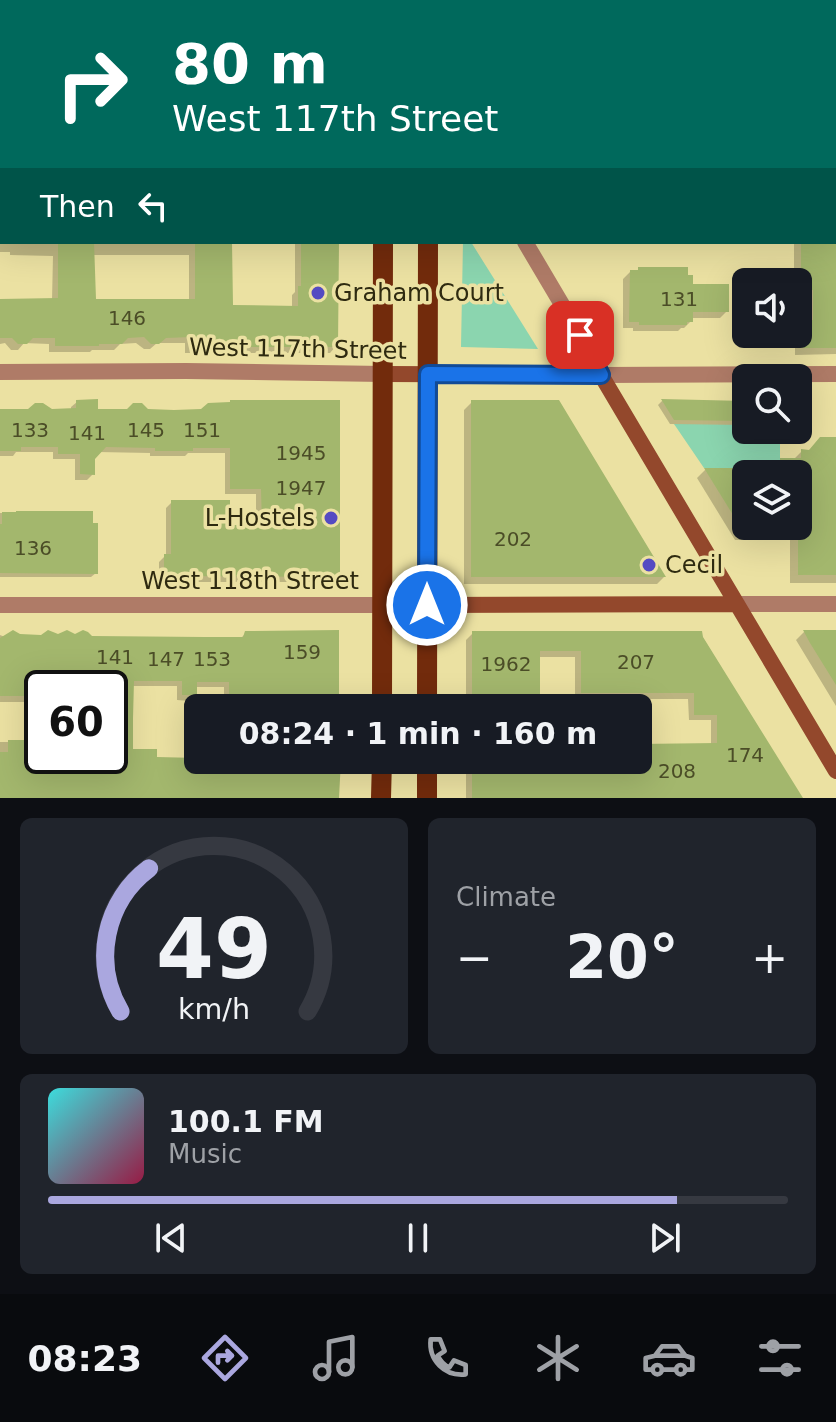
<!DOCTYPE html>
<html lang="en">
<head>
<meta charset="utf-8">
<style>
  :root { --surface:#171b24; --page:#20242c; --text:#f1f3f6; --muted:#9ea1a6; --line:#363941; --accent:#aaa7df }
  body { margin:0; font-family:"DejaVu Sans",sans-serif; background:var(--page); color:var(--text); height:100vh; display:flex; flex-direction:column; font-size:30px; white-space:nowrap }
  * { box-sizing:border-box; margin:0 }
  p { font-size:26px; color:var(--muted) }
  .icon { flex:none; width:44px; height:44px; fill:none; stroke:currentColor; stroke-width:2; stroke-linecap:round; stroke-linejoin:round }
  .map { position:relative; height:798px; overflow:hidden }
  .panel { display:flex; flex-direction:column; gap:20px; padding:20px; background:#0d0f14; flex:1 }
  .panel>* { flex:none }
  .banner { position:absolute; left:0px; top:0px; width:836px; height:244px; box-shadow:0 8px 32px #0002; background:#00695c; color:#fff; overflow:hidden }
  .tools { position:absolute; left:732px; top:268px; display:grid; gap:16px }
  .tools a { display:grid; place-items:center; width:80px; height:80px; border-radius:12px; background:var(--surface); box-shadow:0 8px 32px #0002; font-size:40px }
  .speed { position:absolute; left:24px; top:670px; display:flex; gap:16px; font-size:40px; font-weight:700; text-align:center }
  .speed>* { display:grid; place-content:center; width:104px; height:104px; border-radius:50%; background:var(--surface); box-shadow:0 8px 32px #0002; line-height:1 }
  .speed .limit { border:4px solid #111; border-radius:12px; background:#fff; color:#111 }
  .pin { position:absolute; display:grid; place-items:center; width:68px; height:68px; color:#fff; margin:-34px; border-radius:16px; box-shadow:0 4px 12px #0006 }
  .me { position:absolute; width:88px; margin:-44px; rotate:0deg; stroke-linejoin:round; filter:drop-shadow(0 0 6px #0008) }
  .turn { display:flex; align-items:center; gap:28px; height:168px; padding:0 40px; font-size:36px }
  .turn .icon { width:104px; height:104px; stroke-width:2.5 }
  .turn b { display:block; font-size:56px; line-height:68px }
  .then { display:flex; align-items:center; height:76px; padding:0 40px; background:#0003; gap:16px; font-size:30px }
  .big { font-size:60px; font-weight:600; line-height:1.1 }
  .panel .tile { flex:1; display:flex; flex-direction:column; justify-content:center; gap:12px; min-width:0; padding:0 28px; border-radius:12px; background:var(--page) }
  .panel .dial { align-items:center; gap:0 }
  .dial svg { height:208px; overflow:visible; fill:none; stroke:var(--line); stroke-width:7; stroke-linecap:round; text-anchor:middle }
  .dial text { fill:var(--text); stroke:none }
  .song { display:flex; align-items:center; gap:24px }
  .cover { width:96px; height:96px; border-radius:12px; background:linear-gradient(135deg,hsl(180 70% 55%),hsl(340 70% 35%)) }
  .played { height:8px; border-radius:4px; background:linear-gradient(90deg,var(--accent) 85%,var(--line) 85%) }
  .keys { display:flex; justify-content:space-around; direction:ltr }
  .heat { display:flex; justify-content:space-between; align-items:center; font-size:44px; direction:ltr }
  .panel .tiles { flex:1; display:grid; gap:20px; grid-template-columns:1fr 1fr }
  .tile:last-child { grid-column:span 2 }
  .trip { position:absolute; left:184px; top:694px; width:468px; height:80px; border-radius:12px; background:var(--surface); box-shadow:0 8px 32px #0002; font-weight:600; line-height:80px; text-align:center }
  .dock { display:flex; height:128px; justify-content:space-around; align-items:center; background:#090b0e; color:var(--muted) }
  .dock .icon { width:56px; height:56px }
  .dock .on { color:var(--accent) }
  .dock b { font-size:36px; color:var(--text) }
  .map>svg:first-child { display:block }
</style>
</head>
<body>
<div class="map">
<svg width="836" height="798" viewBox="0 0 836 798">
  <rect width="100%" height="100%" fill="#ebe1a2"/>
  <path fill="#8bd5af" d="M463,242H471L538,349L461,347Z
    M674,424L746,425V430H780V468H704Z"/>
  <path fill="#0003" fill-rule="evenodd" d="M0,0H109H93V2H2V89H0Z
    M465,0H621V2H465Z
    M801,0H836V89H834V2H799Z
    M0,172H2V242H231V307L292,308V295L295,292V242H337L336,346L330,353H185V343H157L150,349H144L136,343L120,344L114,350H92L90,352H49V344L24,343L18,350H11L5,343L0,344V301L52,300L53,256L10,255V252H0ZM92,255H189V301H94Z
    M834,172H836V354L795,355V334H798V327L802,323H806V296L798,297V282H794V242H834Z
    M639,269L691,286L727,311L720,318H691V321L684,328H681L678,331H633V328H623V279L630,272H636Z
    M662,401L746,403V424L744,425L670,424L658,405Z
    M77,402L96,411H201L338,576L332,582H159V562L166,555V508L172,502L228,527H256V494H225V453H188L185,456H150V453L98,452L93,458V474L87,480H75V459H53V452H16L13,456H0V411L71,410V407Z
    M472,402L664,577L657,584H464V410Z
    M836,439V583H790V540H735L697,478L705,470H771L781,460H793L802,451L809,452ZM746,474H798V526H746Z
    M0,513H91L96,573L91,577H0Z
    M804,632H836V706L796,640Z
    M246,633L338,708H258V701H224V687H195V695L189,701L177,700V686H132L131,751L155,759L339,760L337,798H0V742H42V756H110V688H42V702H0V635L5,637L58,636L91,638L240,639Z
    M473,633H700L801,798H466V760H638V746H711V720H689L688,699H575V657H538V708H466V640Z"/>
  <path fill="#a3b76d" d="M58,242H94L96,299H195V242H232L233,305L298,306V286H301V242H339L338,347H191V337L166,338L159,344H151L144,337L128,338L122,344H99V346H55V338H33L27,344H18L12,338H0V299L58,298Z
    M801,242H836V348H802L801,321L813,320V290H801Z
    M638,267H688V275H693V284H729V312H693V322H687V325H639V322H629L630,270H638Z
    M98,399V409H127L133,403H142L148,409L174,410L201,409L208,403L230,402V400H340V577L164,576V554H171V500H230V525H262L261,489H230V448H193V451H155V448L106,447L95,459V475L80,474V454H58V447H21V451H0V409H28L35,403H43L52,409L76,408V400Z
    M661,399L746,401V421L674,420Z
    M471,400H559L666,577H471Z
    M820,437H836V575H798V526H805V475L780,474V458H801V449L809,450Z
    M704,468H746V536Z
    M16,511H93V523H98V574L0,573V524H2V512H16Z
    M13,630L20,634L41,635L48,630L58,634L67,630L75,634L83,630L88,632L92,636L204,637H243L245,631L339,630V708H265V696H229V682H197V695H182V681H134L133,718V749H157V757L198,758V760H341L339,798H0V752H8V740H30L29,753H42V756H110V753H115V718H110V688H42V696H0V638Z
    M803,630H836V685L810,643Z
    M472,631H702L703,637L803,798H472V760H638V744L717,743V715H694V693H581V651H540V708H472Z"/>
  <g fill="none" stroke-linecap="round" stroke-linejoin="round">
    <path stroke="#af7b67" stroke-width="16" d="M0,372L186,371L383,374
      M601,375L836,374
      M737,604H836
      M0,605H427"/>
    <path stroke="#af7b67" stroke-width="16" d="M834,126H836
      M0,128H2
      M525,242L580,335L601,375"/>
    <path stroke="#93482c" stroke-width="16" d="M383,374L601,375L836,771
      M427,605L737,604"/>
    <path stroke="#722b0c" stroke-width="20" d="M383,0V2
      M428,2V0
      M382,708L383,242
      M427,708L428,242
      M381,798L382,760
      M427,798V760"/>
  </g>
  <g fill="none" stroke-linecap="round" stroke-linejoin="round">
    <g stroke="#114b97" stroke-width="20">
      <path id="route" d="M427,605L428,374L601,375L580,335"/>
    </g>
    <use href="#route" stroke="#1a73e8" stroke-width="14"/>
  </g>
  <g fill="#544bc2" stroke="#ebe1a2" stroke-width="3">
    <circle cx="318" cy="293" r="8"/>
    <circle cx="331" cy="518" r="8"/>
    <circle cx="649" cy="565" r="8"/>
  </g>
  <g text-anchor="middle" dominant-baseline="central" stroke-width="7" stroke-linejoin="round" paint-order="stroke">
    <g font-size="20" fill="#4b4d27">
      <text x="679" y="299">131</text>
      <text x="127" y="318">146</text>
      <text x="30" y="430">133</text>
      <text x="146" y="430">145</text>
      <text x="202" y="430">151</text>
      <text x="87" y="433">141</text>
      <text x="301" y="453">1945</text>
      <text x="301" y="488">1947</text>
      <text x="513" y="539">202</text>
      <text x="33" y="548">136</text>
      <text x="302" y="652">159</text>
      <text x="115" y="657">141</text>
      <text x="166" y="659">147</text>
      <text x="212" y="659">153</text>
      <text x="636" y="662">207</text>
      <text x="506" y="664">1962</text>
      <text x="745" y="755">174</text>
      <text x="677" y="771">208</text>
    </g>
    <g font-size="24" fill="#2e2a10" stroke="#ebe1a2" text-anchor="start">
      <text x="334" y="293">Graham Court</text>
      <text x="315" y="518" text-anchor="end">L-Hostels</text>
      <text x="665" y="565">Cecil</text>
    </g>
    <g font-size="24" fill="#2e2a10" stroke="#ebe1a2">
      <text transform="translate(298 349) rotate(1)">West 117th Street</text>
      <text x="250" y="581">West 118th Street</text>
    </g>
  </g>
</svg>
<div class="tools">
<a><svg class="icon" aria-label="sound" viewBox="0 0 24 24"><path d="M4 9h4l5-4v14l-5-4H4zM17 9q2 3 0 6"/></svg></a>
<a><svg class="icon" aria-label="search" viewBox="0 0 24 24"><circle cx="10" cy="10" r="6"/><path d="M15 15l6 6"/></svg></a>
<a><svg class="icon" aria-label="layers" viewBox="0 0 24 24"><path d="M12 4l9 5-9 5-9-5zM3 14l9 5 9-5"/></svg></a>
</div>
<div class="speed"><div class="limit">60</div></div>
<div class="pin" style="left:580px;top:335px;background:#d93025"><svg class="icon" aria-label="arrive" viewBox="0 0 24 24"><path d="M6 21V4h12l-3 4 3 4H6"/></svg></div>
<svg class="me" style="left:427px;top:605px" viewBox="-20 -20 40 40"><circle r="17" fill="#1a73e8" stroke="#fff" stroke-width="3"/><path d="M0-11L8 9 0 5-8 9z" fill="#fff"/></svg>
<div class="trip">08:24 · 1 min · 160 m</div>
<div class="banner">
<div class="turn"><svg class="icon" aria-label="right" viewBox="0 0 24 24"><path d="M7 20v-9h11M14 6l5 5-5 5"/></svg><div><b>80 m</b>West 117th Street</div></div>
<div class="then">Then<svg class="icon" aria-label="left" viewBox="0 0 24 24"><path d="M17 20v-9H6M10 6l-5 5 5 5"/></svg></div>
</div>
</div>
<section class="panel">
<div class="tiles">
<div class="tile dial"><svg viewBox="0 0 100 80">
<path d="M14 69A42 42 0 1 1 86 69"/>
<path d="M14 69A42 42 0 0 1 25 14" stroke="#aaa7df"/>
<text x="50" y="56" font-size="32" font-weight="700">49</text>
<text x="50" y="72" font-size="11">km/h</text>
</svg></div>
<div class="tile"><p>Climate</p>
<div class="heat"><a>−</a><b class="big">20°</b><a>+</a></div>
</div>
<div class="tile">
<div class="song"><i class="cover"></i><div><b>100.1 FM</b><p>Music</p></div></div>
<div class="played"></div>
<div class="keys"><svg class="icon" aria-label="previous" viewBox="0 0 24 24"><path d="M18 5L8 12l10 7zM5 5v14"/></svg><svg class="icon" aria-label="pause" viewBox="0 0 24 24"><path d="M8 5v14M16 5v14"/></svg><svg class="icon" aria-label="next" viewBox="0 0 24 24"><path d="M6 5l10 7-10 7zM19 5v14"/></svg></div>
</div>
</div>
</section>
<nav class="dock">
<b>08:23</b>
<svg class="icon on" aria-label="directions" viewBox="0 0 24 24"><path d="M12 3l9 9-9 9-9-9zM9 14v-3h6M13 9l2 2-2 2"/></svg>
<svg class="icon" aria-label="music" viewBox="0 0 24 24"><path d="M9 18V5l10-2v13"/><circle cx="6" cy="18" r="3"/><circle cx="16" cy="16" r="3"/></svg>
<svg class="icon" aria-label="phone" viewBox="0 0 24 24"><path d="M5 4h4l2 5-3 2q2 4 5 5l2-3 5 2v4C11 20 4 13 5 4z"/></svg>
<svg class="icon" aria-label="climate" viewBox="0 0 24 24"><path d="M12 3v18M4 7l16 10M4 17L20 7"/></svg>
<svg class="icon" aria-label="car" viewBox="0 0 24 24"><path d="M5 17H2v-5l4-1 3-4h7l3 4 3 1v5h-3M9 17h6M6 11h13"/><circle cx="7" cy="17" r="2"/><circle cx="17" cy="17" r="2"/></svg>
<svg class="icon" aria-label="filters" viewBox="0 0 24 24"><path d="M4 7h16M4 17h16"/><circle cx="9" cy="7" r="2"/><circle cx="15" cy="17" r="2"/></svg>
</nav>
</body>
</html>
